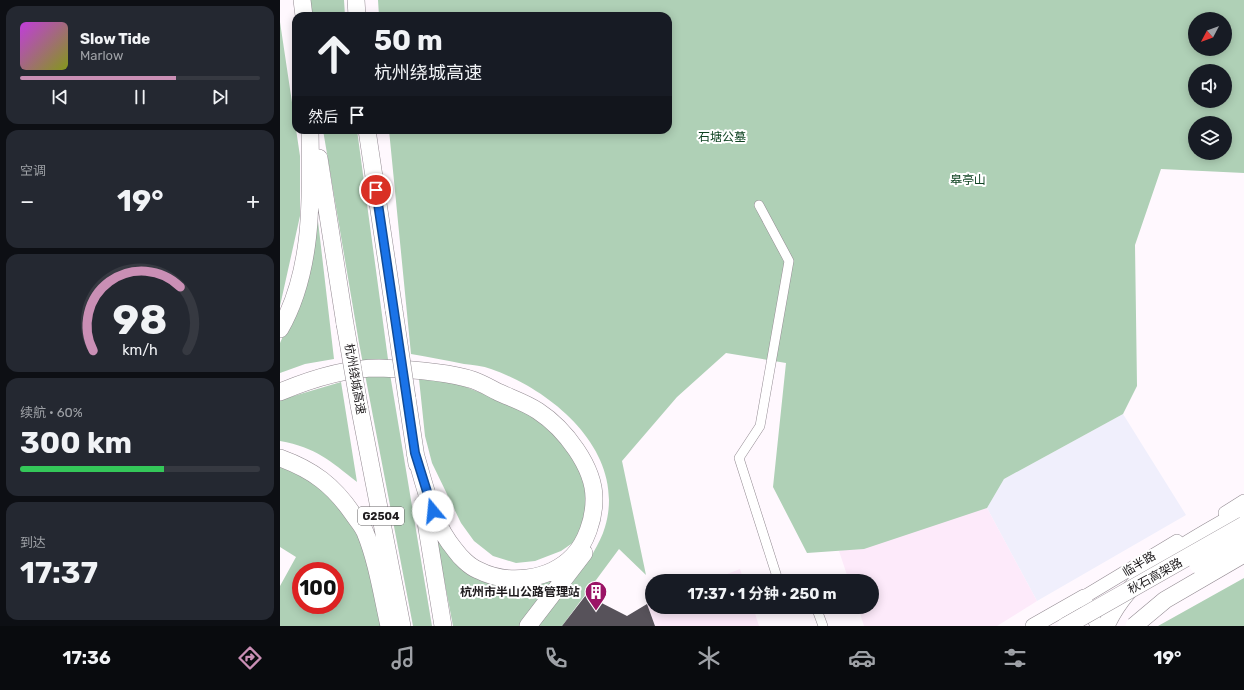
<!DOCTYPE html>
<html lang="zh">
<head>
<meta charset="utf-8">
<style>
  :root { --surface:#171b24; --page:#242831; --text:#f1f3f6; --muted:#9ea1a6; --line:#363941; --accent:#ca8fb5 }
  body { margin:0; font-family:Rubik,"Noto Sans SC",sans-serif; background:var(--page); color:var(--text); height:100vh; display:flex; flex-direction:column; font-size:15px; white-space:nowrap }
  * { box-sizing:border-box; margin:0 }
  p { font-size:13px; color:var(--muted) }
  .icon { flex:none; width:22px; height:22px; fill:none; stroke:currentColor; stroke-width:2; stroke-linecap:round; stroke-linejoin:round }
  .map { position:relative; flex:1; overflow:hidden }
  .side { display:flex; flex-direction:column; gap:6px; padding:6px; background:#0d0f14; width:280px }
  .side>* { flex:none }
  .top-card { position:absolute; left:12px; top:12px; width:380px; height:122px; border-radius:12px; box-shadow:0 2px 10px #0003; background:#171b24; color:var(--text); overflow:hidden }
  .needle { width:26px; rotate:229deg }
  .buttons { position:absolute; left:908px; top:12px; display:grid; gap:8px }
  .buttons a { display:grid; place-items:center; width:44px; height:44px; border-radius:50%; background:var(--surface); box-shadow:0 2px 10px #0003; font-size:20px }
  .speed { position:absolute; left:12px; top:562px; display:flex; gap:8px; font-size:20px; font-weight:700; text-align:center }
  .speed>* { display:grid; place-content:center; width:52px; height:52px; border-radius:50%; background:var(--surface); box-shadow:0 2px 10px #0003; line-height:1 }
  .speed .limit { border:6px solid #d22; background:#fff; color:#111 }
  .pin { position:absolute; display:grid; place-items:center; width:34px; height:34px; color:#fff; margin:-17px; border:2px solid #fff; border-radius:50%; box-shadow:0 1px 4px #0007 }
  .me { position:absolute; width:44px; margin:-22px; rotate:343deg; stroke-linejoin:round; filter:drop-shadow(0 0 3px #0008) }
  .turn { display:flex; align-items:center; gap:14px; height:84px; padding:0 16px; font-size:18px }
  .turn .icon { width:52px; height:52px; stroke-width:2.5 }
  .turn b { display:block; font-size:28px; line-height:34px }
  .then { display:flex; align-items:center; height:38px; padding:0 16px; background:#0003; gap:8px; font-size:15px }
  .big { font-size:30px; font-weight:700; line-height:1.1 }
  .side .tile { flex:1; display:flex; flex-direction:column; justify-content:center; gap:6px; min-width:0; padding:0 14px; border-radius:12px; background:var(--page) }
  .side .dial { align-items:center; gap:0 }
  .dial svg { height:104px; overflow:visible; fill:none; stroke:var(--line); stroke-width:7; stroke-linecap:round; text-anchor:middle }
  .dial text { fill:var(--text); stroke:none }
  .song { display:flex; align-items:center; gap:12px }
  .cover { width:48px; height:48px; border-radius:6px; background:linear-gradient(135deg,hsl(290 70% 55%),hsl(70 70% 35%)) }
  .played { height:4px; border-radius:2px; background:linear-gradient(90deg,var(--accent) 65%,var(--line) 65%) }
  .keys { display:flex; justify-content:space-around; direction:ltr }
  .heat { display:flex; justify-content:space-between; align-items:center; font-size:22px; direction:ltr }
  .charge { height:6px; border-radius:3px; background:linear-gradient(90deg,#34c759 60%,var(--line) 0) }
  .trip { position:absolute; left:365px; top:574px; width:234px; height:40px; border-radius:20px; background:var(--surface); box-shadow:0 2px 10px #0003; font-weight:700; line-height:40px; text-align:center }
  .tabs { display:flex; height:64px; justify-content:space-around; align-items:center; background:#090b0e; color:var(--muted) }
  .tabs .icon { width:28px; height:28px }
  .tabs .selected { color:var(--accent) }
  .tabs b { font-size:18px; color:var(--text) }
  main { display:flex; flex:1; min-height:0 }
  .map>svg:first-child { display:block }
</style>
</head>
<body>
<main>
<section class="side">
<div class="tile">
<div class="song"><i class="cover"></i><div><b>Slow Tide</b><p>Marlow</p></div></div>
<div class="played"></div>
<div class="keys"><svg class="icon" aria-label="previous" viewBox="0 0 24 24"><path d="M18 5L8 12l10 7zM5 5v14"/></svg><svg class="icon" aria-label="pause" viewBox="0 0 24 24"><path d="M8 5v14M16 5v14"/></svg><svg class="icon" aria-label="next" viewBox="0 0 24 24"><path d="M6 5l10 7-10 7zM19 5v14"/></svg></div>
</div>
<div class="tile"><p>空调</p>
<div class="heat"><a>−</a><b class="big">19°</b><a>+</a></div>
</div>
<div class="tile dial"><svg viewBox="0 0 100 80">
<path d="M14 69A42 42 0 1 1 86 69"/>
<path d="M14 69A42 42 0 0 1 81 20" stroke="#ca8fb5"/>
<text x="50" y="56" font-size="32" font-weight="700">98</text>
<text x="50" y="72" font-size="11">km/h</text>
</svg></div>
<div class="tile"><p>续航 · 60%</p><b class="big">300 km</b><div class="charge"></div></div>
<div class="tile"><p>到达</p><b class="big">17:37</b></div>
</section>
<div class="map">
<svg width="964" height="626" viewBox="0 0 964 626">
  <rect width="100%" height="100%" fill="#fff8fe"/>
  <path fill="#f0effc" d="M843,414L906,515L757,601L707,508L724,479Z"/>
  <path fill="#fdeafa" d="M707,508L757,601L717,626H584L578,607H592V581H569L559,551Z
    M460,569L464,581H429Z
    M372,602V607H473L479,626H375L367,604Z"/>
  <path fill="#afd0b6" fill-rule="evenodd" d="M27,0H64L65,16H29Z
    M98,0H964V173L881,169L855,245L857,386L843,414L724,479L707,508L584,549L527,553L493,487L506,363L446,353L397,397L342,461L366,575L339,549L282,626H256C278,598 315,561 325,527C347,453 274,391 211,369C203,366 193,365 184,364C166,360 148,357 131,354L109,130H388V16H99ZM915,19H945V49H915ZM915,71H945V101H915ZM915,123H945V153H915Z
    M0,22L20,156V216L0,306Z
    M43,130H77L110,374L152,626H133L79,343Z
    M38,221L54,359L25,364L0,373V343L27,282Z
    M139,379L173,382L214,398L251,416L274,434L304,470L309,497L297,540L281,551L255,561L236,563L213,556L194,541L181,523L152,463L145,436Z
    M61,382L77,482C49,460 37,448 0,441V400Z
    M0,463L55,497L85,545L102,626H0V586L16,557L0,547ZM21,571H55V605H21Z
    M155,532L199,577L289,568L240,626H173Z
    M964,578V626H878Z"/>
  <path fill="#57525a" d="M306,595L347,616L367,604L375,626H282Z"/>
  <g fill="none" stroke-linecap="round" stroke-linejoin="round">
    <g stroke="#938b92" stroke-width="10">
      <path id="street" d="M479,205L509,261L480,426L459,458L498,580L504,581
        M536,607L543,626"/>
    </g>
    <g stroke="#938b92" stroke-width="14">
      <path id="secondary" d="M945,513L964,501
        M817,626L804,597L897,541"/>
    </g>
    <g stroke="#938b92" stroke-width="16">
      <path id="primary" d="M753,626L804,597"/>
    </g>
    <g stroke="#938b92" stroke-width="18">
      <path id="highway" d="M22,0L24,16
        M76,0L77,16
        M87,130L114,310
        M39,158L65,324
        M0,329C34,270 31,195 30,130
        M0,392C31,379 65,368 99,368C125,369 169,372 193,380C202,383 210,388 218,392C231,398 246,403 258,411C284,428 315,467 314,500C314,519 306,543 293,556C269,581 227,585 198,570C190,567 180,557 175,550C152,523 145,486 135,453
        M127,398L137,464
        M79,405L122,626
        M0,458C33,470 53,485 73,514C77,520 82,525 85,532C97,561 102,595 109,626
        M143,504L163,626
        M248,626L304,553
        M826,626C852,568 912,542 964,511"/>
    </g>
    <use href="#street" stroke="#fff" stroke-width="9"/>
    <use href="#secondary" stroke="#fff" stroke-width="13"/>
    <use href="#primary" stroke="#fff" stroke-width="15"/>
    <use href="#highway" stroke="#fff" stroke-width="17"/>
    <g stroke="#938b92" stroke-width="18" stroke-linecap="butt">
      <path id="highway-bridge" d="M114,310L127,398
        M65,324L79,405
        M918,565L964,539
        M786,626L964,525
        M854,626L885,600L964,554"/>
    </g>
    <use href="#highway-bridge" stroke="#fff" stroke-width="17"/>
  </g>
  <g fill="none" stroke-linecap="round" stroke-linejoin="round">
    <g stroke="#114b97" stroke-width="10">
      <path id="route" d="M96,190L135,453L153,511"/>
    </g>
    <use href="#route" stroke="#1a73e8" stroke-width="7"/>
  </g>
  <defs>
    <g id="building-pin" transform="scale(1.15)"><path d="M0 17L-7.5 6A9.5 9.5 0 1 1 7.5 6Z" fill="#9b1466" stroke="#fff"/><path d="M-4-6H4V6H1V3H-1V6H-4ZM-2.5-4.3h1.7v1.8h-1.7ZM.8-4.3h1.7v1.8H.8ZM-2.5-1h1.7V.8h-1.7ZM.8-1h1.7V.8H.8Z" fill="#fff"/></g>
  </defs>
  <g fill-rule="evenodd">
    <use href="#building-pin" x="316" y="592"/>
  </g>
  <g text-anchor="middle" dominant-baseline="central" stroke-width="4" stroke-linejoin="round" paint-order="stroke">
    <rect fill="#fff" stroke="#626062" stroke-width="1" x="78" y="507" width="46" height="18" rx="3"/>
    <g font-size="11" font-weight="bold" fill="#1f1c1e">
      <text x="101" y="516">G2504</text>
    </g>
    <g font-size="12" fill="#104423" stroke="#fff">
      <text x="442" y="137">石塘公墓</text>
      <text x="688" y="180">皋亭山</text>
    </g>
    <g font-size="12" fill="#1f1c1e" stroke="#fff">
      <text transform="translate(75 379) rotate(80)">杭州绕城高速</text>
      <text transform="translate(859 564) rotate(-31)">临半路</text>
      <text transform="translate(875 576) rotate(-29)">秋石高架路</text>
    </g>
    <g font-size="12" font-weight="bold" fill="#1f1c1e" stroke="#fff" text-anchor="end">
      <text x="300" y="592">杭州市半山公路管理站</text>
    </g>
  </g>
</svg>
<div class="buttons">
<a><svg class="needle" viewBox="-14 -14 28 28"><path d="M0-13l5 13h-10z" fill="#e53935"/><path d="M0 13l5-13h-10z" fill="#9ea1a6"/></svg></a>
<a><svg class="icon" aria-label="sound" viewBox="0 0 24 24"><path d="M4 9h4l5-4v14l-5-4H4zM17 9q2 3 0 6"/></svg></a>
<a><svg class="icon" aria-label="layers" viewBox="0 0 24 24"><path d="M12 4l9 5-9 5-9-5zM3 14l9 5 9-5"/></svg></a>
</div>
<div class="speed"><div class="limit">100</div></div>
<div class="pin" style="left:96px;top:190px;background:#d93025"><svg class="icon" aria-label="arrive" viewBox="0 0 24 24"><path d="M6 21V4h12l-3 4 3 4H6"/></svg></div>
<svg class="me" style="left:153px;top:511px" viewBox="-20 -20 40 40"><circle r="19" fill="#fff"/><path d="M0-13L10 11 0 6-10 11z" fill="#1a73e8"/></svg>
<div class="trip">17:37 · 1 分钟 · 250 m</div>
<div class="top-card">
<div class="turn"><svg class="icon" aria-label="ahead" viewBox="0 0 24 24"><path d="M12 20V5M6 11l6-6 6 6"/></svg><div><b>50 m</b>杭州绕城高速</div></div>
<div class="then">然后<svg class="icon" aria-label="arrive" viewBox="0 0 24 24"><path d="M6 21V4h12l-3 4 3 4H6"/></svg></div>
</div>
</div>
</main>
<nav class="tabs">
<b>17:36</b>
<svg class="icon selected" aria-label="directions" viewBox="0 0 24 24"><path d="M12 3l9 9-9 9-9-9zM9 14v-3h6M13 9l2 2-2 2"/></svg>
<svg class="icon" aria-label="music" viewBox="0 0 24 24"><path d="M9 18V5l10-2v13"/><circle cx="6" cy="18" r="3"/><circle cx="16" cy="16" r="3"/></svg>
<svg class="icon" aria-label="phone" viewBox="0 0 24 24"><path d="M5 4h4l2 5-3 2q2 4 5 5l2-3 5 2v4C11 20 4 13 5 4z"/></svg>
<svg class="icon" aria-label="climate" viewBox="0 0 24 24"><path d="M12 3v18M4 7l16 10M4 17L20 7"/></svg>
<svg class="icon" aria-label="car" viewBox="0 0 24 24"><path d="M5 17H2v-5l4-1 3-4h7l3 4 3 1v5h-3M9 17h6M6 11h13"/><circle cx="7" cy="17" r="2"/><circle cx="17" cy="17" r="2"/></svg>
<svg class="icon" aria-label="filters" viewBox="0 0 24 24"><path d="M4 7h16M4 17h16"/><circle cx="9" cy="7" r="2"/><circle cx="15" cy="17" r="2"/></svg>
<b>19°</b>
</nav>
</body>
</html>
